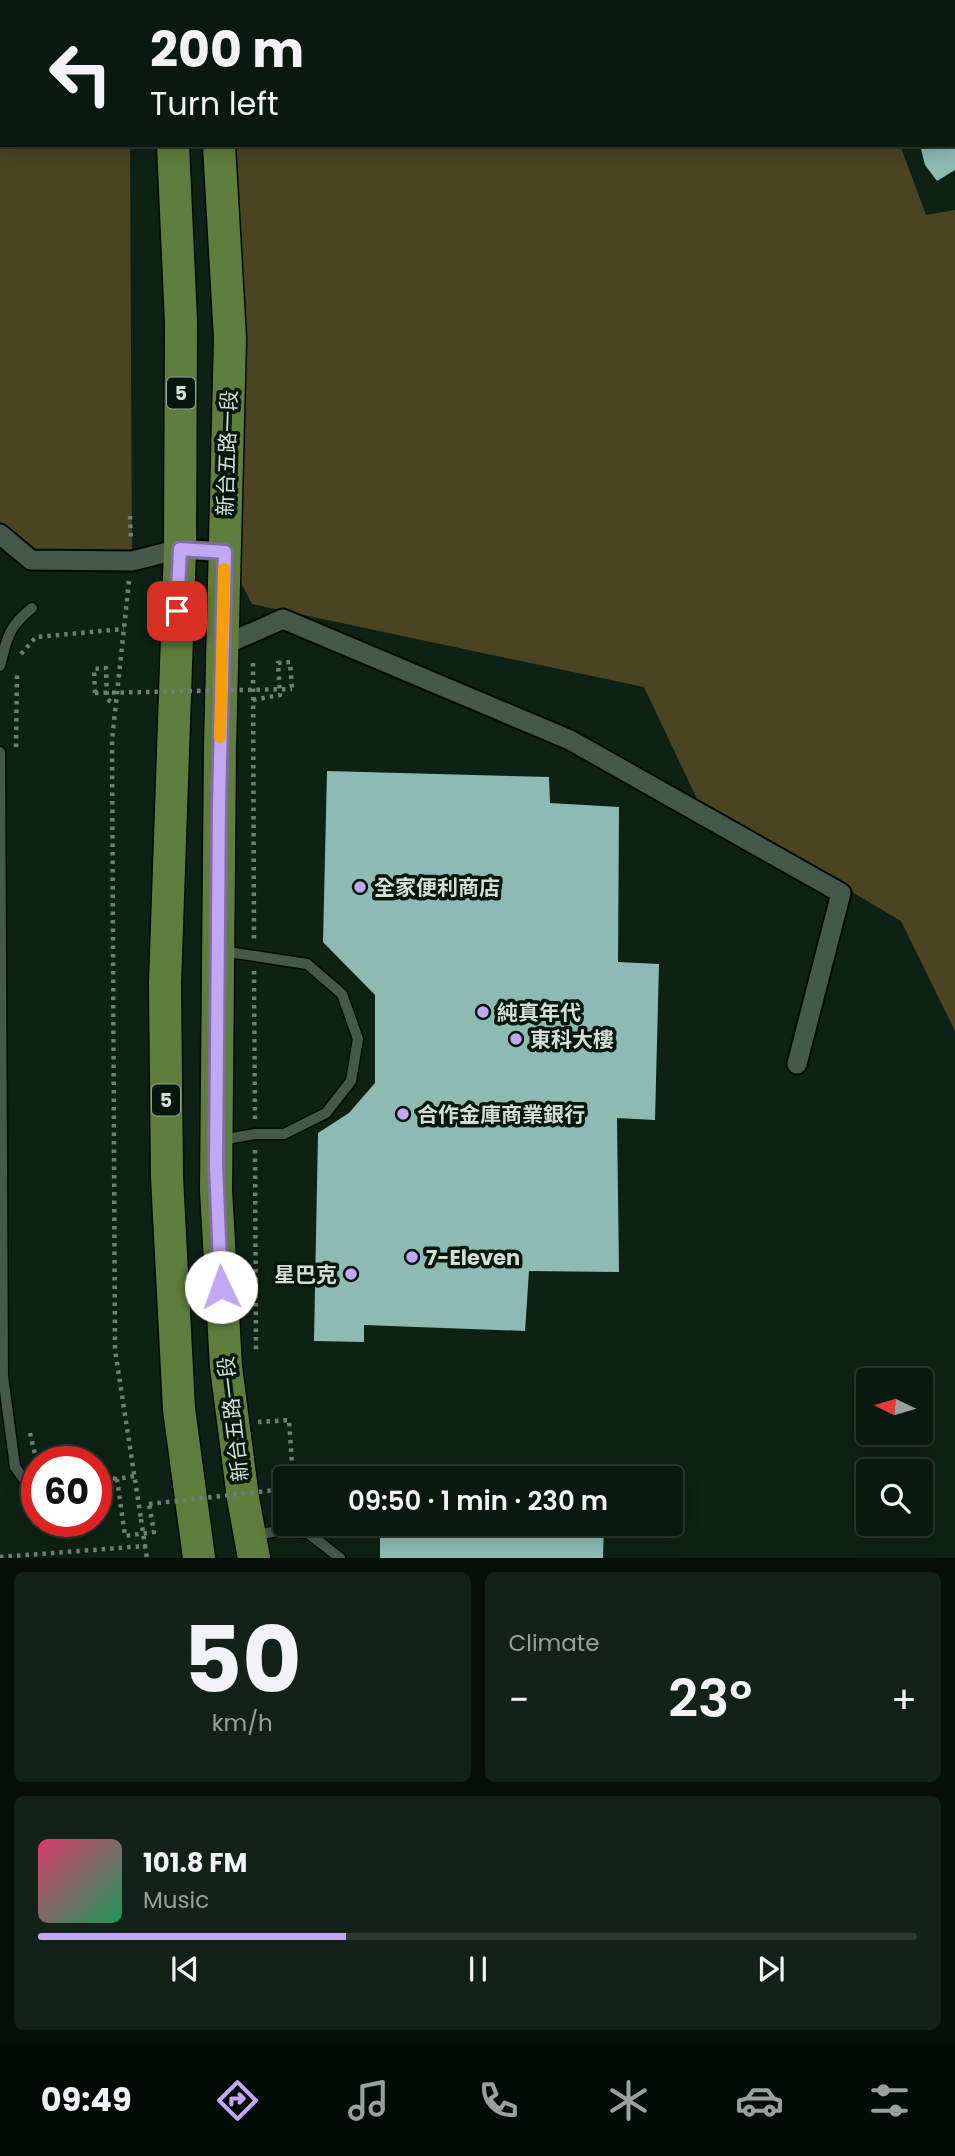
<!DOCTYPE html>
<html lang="en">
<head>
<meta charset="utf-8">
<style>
  :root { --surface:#0a1910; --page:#132219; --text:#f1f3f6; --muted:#99a09f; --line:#2a3830; --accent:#c2a8f3 }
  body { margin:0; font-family:Poppins,"Noto Sans TC",sans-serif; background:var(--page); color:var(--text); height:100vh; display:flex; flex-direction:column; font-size:26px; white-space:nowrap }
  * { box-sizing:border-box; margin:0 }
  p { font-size:23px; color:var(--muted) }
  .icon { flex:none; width:38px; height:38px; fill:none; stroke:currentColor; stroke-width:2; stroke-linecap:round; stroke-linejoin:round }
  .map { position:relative; height:1558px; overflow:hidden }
  .drawer { display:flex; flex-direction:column; gap:14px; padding:14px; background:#060e09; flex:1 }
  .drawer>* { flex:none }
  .guide { position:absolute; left:0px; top:0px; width:956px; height:147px; box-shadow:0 4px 18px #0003,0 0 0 2px var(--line); background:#0a1910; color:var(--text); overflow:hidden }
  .needle { width:46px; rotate:275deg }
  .fabs { position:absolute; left:856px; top:1368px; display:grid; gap:14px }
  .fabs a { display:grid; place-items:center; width:77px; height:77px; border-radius:7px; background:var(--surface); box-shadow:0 4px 18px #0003,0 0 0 2px var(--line); font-size:35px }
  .speed { position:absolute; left:21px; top:1446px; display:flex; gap:14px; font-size:35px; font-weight:700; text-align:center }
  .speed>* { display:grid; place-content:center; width:91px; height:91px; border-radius:50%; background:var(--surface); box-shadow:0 4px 18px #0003,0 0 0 2px var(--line); line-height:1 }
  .speed .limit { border:10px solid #d22; background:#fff; color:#111 }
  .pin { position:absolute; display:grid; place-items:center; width:60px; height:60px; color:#fff; margin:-30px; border-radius:14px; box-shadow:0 4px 10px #0006 }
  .me { position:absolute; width:77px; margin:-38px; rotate:357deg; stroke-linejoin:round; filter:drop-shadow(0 0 5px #0008) }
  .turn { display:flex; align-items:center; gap:24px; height:147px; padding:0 35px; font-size:32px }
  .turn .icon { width:91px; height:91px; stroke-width:2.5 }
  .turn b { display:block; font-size:49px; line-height:60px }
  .big { font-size:52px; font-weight:600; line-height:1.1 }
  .drawer .tile { flex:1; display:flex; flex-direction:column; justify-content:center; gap:10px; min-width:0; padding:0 24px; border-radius:10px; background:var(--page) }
  .drawer .dial { align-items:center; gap:0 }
  .dial b { font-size:91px; line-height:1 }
  .song { display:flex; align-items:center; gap:21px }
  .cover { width:84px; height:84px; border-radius:10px; background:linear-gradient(135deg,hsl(340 70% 55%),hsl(150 70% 35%)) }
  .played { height:7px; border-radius:4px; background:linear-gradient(90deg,var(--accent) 35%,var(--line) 35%) }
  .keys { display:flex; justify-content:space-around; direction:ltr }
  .heat { display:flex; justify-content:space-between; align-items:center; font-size:38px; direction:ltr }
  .drawer .tiles { flex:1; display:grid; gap:14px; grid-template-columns:1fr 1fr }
  .tile:last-child { grid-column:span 2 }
  .trip { position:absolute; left:273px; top:1466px; width:410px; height:70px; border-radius:7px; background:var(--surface); box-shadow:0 4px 18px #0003,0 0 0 2px var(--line); font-weight:600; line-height:70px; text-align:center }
  .dock { display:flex; height:112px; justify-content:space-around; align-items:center; background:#040a06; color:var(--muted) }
  .dock .icon { width:49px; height:49px }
  .dock .selected { color:var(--accent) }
  .dock b { font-size:32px; color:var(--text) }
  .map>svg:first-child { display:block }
</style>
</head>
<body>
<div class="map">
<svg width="955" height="1558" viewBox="0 0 955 1558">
  <rect width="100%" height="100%" fill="#0e2115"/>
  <path fill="#4a4423" d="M209,0H550L555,2H209Z
    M0,69L2,145H130L132,561L31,560L0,534Z
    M219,145H900L926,215L955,210V1031L901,921L698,801L644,687L252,604L225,552Z"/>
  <path fill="#8dbbb4" d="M920,145H955V170L937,181L925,165Z
    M327,771L549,777L550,803L619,807L618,962L659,964L655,1120L617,1118L619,1272L529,1271L525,1331L364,1325V1342L314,1341L318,1133L349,1113L375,1083V995L323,942Z
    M380,1524H604L603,1558H380Z"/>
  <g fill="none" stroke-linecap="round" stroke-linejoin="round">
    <g stroke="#000a03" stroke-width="13">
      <path id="lane" d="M0,666C7,638 8,627 32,608
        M0,752L3,1376L15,1467L26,1482L37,1491
        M221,1140L255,1134H284L326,1113L351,1081L358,1039L342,994L307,964L222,951
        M252,1536L282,1530L308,1533L340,1558"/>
    </g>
    <g stroke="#000a03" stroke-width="23">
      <path id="street" d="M0,534L31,560L132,561L180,549L225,552
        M222,646L283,619L570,740L841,893L797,1064"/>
    </g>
    <g stroke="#000a03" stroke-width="35">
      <path id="primary" d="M156,0V2
        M209,0V2
        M173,145L181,322L180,549L165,984L167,1177L179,1409L199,1558
        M219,145L230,338L220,747L216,1190L226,1367L243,1498L254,1558"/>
    </g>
    <path stroke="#6f7f75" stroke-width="4.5" stroke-dasharray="3.5 5" stroke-linecap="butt" d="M130,516L131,541
      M129,581L112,740L115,1350L141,1519
      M21,654L36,637L124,629
      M253,663L254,942
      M95,693L94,669L106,668L107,699L114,704
      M253,700L280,695L278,663L290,662L292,689
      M16,747L17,672
      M254,971L255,1120
      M255,1150L256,1351
      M258,1422L289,1420L293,1479
      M30,1433L37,1463
      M96,1475L117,1479
      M134,1476L117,1479L125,1536L154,1532L149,1504
      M0,1557L145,1546L147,1558"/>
    <use href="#lane" stroke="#44584b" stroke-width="10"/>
    <use href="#street" stroke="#44584b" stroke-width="19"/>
    <use href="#primary" stroke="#5f7d3c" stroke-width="32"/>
    <path stroke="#6f7f75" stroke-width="4.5" stroke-dasharray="3.5 5" stroke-linecap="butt" d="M95,693L292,689
      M149,1504L285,1489
      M141,1519L145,1546"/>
  </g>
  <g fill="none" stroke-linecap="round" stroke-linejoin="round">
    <g stroke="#7e6d9e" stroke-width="18">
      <path id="route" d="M177,611L180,549L225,552L219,805L216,1165L221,1287"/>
    </g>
    <use href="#route" stroke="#c2a8f3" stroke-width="12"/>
    <path stroke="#f59e0b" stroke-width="12" d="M220,737L224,569"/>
  </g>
  <g fill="#c2a8f3" stroke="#05170c" stroke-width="2.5">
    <circle cx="360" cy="887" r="7"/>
    <circle cx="483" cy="1012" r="7"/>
    <circle cx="516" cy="1039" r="7"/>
    <circle cx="403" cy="1114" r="7"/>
    <circle cx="412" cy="1257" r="7"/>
    <circle cx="351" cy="1274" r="7"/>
  </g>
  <g text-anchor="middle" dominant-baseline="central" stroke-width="7" stroke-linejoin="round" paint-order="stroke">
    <g fill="#05170c" stroke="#94a299" stroke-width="2">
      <rect x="167" y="377.5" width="28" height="31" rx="5"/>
      <rect x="152" y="1084.5" width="28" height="31" rx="5"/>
    </g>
    <g font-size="19" font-weight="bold" fill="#d2ded6">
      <text x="181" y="393">5</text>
      <text x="166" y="1100">5</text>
    </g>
    <g font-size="21" fill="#d2ded6" stroke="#05170c">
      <text transform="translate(227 453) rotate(-88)">新台五路一段</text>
      <text transform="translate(233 1419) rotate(-97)">新台五路一段</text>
    </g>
    <g font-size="21" font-weight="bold" fill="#d2ded6" stroke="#05170c" text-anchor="start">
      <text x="374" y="887">全家便利商店</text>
      <text x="497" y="1012">純真年代</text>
      <text x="530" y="1039">東科大樓</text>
      <text x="417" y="1114">合作金庫商業銀行</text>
      <text x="426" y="1257">7-Eleven</text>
      <text x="337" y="1274" text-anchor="end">星巴克</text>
    </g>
  </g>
</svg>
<div class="fabs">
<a><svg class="needle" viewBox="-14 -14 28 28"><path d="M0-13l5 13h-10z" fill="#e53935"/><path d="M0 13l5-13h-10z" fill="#99a09f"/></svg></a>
<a><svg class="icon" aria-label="search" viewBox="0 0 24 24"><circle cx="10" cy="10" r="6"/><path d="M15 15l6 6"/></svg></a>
</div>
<div class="speed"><div class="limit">60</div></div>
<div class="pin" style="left:177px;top:611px;background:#d93025"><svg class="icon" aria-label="arrive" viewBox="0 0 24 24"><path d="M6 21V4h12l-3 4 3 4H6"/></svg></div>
<svg class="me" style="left:221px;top:1287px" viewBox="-20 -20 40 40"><circle r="19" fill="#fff"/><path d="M0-13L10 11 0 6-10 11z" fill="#c2a8f3"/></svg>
<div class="trip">09:50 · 1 min · 230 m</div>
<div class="guide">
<div class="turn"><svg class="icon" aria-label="left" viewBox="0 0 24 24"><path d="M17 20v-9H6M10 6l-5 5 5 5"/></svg><div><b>200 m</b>Turn left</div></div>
</div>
</div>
<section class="drawer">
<div class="tiles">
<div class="tile dial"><b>50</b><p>km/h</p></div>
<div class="tile"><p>Climate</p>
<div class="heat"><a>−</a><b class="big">23°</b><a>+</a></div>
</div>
<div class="tile">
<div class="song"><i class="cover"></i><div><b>101.8 FM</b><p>Music</p></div></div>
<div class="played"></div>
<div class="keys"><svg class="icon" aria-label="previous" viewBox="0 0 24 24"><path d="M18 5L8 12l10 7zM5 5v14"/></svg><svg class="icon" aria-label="pause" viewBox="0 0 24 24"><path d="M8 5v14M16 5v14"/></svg><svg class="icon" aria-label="next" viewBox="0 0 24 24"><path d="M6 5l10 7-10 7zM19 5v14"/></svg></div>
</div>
</div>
</section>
<nav class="dock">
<b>09:49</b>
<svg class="icon selected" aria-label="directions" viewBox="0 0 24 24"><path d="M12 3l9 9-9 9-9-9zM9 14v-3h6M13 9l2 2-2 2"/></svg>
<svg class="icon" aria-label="music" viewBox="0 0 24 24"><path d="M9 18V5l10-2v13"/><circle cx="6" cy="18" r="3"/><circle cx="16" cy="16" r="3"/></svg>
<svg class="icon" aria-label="phone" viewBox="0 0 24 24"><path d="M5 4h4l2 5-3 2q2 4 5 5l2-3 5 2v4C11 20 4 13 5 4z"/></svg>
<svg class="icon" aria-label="climate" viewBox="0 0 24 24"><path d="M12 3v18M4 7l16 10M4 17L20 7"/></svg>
<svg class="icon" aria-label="car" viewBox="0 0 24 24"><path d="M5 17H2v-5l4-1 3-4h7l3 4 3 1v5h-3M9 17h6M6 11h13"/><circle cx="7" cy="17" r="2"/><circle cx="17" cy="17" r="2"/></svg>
<svg class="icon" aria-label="filters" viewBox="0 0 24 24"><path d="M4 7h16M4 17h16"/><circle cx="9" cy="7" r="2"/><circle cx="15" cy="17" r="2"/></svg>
</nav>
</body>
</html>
